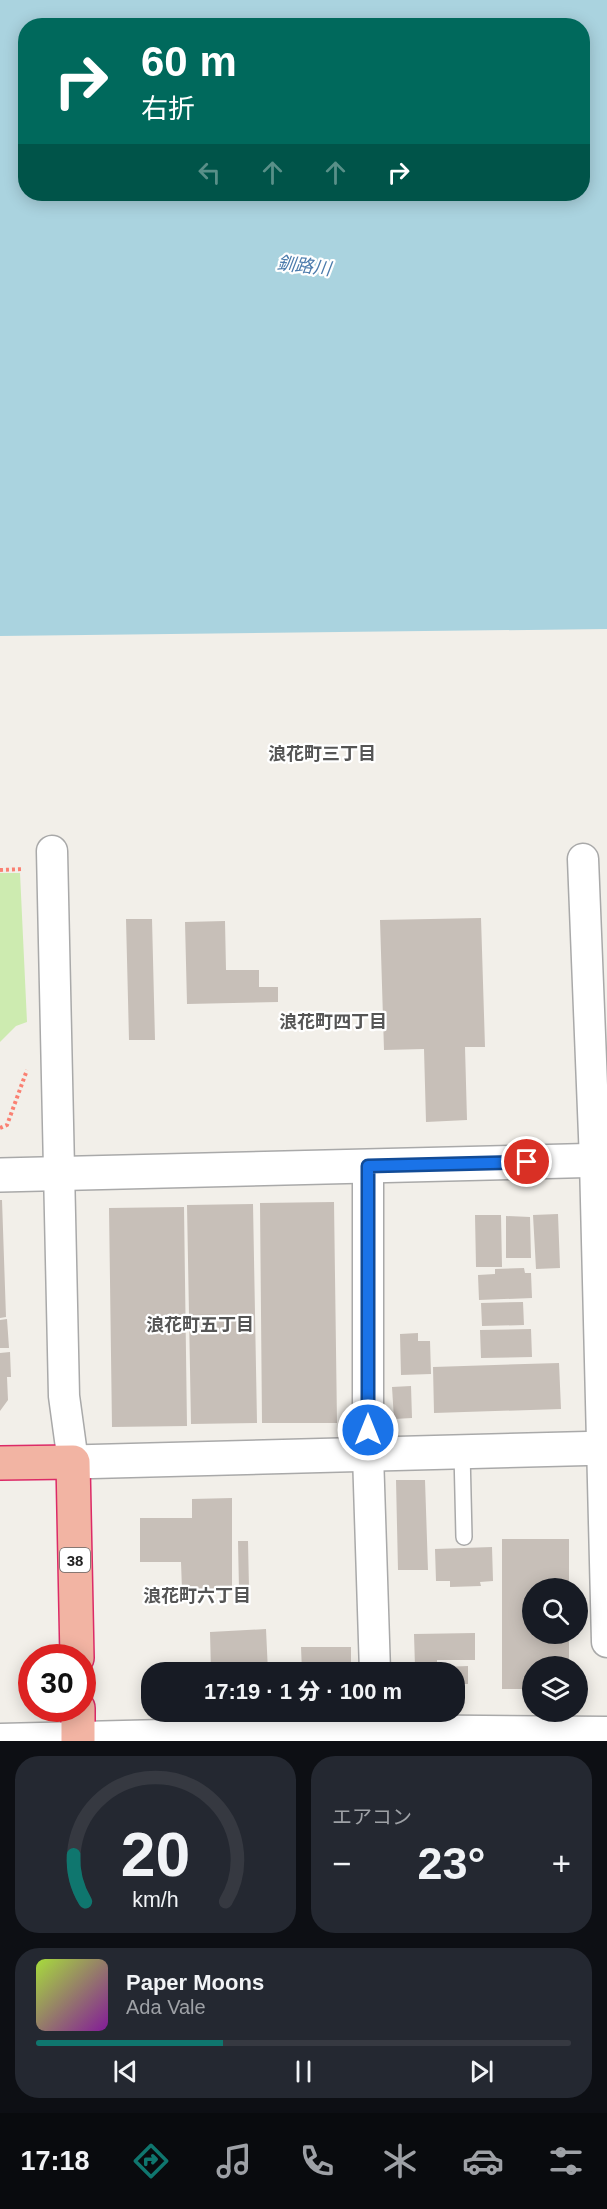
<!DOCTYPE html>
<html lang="ja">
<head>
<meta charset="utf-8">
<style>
  :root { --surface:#171b24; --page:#242831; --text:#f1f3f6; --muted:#9ea1a6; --line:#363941; --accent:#0f766e }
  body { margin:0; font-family:Helvetica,"Noto Sans JP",sans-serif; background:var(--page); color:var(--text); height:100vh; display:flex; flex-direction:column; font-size:22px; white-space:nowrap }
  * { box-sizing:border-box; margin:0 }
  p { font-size:20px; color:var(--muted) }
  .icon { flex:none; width:33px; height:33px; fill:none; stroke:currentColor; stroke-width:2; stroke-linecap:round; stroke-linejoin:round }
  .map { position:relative; height:1741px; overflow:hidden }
  .side { display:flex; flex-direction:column; gap:15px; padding:15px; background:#0d0f14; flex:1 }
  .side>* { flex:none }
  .hud { position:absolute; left:18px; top:18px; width:572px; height:183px; border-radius:24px; box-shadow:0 3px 15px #0003; background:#00695c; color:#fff; overflow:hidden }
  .buttons { position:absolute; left:522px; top:1578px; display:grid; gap:12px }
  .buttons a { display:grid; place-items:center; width:66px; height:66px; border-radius:50%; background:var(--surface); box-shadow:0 3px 15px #0003; font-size:30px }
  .speed { position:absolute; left:18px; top:1644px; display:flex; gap:12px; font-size:30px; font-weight:700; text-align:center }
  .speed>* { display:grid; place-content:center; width:78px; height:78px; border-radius:50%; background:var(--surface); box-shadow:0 3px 15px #0003; line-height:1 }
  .speed .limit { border:9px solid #d22; background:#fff; color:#111 }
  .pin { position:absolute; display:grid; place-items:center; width:51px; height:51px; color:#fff; margin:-26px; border:3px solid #fff; border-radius:50%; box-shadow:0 2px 6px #0007 }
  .me { position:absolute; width:66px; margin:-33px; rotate:0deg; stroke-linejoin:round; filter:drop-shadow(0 0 4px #0008) }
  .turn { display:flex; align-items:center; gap:21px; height:126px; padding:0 24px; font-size:27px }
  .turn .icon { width:78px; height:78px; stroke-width:2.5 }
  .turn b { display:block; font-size:42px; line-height:51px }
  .lanes { display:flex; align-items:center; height:57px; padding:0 24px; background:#0003; justify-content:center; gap:30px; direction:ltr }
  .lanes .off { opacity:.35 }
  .big { font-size:45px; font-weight:800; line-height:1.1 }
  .side .tile { flex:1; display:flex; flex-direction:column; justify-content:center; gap:9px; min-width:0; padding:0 21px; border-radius:24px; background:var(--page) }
  .side .dial { align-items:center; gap:0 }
  .dial svg { height:156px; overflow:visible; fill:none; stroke:var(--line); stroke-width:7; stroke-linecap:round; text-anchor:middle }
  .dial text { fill:var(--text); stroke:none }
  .song { display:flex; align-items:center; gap:18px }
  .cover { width:72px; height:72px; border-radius:9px; background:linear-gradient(135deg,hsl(80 70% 55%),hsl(290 70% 35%)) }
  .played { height:6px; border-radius:3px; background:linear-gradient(90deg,var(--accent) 35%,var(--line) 35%) }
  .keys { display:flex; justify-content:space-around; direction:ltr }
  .heat { display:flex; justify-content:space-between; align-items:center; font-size:33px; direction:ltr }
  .side .tiles { flex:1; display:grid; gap:15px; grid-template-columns:1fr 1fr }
  .tile:last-child { grid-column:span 2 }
  .trip { position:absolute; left:141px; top:1662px; width:324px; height:60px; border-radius:24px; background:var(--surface); box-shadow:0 3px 15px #0003; font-weight:800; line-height:60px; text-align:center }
  .menu { display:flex; height:96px; justify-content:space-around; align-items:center; background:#090b0e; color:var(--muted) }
  .menu .icon { width:42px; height:42px }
  .menu .current { color:var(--accent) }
  .menu b { font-size:27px; color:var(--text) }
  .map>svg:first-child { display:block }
</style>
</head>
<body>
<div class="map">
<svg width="607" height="1741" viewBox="0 0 607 1741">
  <rect width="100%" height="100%" fill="#f2efe9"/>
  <path fill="#cdebb0" d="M0,873H20L27,1022L16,1026L0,1042Z"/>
  <path fill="#aad3df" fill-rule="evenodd" d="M0,0H607V629L0,636ZM26,26H582V194H26Z"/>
  <path fill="#c7bfb8" d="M481,918L485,1047H465L467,1120L426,1122L424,1049L384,1050L380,920Z
    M126,919H152L155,1040H129Z
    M225,921L226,970H259V987H278V1002L187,1004L185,922Z
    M0,1200H2L6,1317L0,1318Z
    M334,1202L337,1423H262L260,1203Z
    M253,1204L257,1423L191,1424L187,1205Z
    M184,1207L187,1426L112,1427L109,1208Z
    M558,1214L560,1268L536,1269L533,1215Z
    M475,1215H501L502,1267H476Z
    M506,1216L530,1217L531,1258H506Z
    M524,1268L525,1273H531L532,1298L479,1300L478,1275L495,1274V1269Z
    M523,1302L524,1325L482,1326L481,1303Z
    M7,1319L9,1348H0V1320Z
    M531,1329L532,1357L481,1358L480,1330Z
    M418,1333V1341H430L431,1374L401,1375L400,1334Z
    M10,1352L11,1377H7L8,1400L0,1411V1353Z
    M559,1363L561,1409L434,1413L433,1367Z
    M411,1386L412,1418L394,1419L392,1387Z
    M396,1480H425L428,1570H398Z
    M232,1498V1590H182L181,1562H140V1518H192V1499Z
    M502,1539H569V1588H532V1634H569V1666H532V1689H502Z
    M238,1541H248L249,1589H239Z
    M492,1547L493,1581L480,1582L481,1586L450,1587V1581H436L435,1549Z
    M266,1629L268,1672H211L210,1632Z
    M475,1633V1660H437V1667H415L414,1634Z
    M301,1647H351V1672H302Z
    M468,1666V1684H454V1672H444V1667Z"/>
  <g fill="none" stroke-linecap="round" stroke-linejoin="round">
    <g stroke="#a9a9a9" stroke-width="18">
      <path id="service" d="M462,1452L464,1537"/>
    </g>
    <g stroke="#a9a9a9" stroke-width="33">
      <path id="minor" d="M52,851L64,1396L73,1462
        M583,859L595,1161L607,1642
        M368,1166V1454L375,1672
        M0,1739L376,1730L607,1732"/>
    </g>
    <g stroke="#a9a9a9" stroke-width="36">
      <path id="tertiary" d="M0,1175L607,1160
        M73,1462L607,1448"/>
    </g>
    <g stroke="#dc2a67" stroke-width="36">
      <path id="trunk" d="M0,1463L73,1462L77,1658
        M78,1708V1741"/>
    </g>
    <path stroke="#fa8072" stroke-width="4" stroke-dasharray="3 3" stroke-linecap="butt" d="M0,870L24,869
      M0,1128L7,1125L27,1070"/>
    <use href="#service" stroke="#fff" stroke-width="15"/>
    <use href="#minor" stroke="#fff" stroke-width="30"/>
    <use href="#tertiary" stroke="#fff" stroke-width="33"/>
    <use href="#trunk" stroke="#f2b4a3" stroke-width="33"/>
  </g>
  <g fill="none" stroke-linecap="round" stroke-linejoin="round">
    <g stroke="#114b97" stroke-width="15">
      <path id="route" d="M368,1430V1166L527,1162"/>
    </g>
    <use href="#route" stroke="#1a73e8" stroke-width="10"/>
  </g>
  <g text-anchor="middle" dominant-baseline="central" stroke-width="4.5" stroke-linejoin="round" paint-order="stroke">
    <rect fill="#fff" stroke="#646464" stroke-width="1.5" x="60" y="1548" width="30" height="24" rx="4.5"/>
    <g font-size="15" font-weight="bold" fill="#222">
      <text x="75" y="1560">38</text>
    </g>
    <g font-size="18" font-style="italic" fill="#4a7aab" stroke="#fff">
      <text transform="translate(304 266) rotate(7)">釧路川</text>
    </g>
    <g font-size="18" font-weight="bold" fill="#555" stroke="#fff">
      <text x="322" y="754">浪花町三丁目</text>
      <text x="333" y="1022">浪花町四丁目</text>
      <text x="200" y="1325">浪花町五丁目</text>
      <text x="197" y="1596">浪花町六丁目</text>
    </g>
  </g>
</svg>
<div class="buttons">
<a><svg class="icon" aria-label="search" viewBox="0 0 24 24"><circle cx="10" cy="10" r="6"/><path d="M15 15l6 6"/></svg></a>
<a><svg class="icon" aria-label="layers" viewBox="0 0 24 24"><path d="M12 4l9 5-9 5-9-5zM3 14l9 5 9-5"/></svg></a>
</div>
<div class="speed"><div class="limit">30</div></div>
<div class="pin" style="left:527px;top:1162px;background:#d93025"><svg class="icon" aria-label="arrive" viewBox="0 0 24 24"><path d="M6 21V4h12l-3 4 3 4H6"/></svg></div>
<svg class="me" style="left:368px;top:1430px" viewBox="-20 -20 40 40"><circle r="17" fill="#1a73e8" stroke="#fff" stroke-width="3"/><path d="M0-11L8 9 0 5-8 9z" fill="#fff"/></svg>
<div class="trip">17:19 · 1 分 · 100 m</div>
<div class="hud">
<div class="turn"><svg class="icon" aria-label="right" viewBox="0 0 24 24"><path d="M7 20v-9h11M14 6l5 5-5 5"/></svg><div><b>60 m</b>右折</div></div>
<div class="lanes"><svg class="icon off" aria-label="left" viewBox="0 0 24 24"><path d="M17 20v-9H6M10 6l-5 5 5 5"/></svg><svg class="icon off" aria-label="ahead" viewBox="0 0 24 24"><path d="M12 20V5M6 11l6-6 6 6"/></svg><svg class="icon off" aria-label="ahead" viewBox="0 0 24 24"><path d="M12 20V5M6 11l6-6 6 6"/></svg><svg class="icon" aria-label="right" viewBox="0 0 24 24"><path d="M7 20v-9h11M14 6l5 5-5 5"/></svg></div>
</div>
</div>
<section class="side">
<div class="tiles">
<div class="tile dial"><svg viewBox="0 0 100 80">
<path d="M14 69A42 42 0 1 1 86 69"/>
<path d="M14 69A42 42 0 0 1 8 45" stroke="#0f766e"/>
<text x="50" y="56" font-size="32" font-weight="700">20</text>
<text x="50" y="72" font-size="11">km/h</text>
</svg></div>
<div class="tile"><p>エアコン</p>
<div class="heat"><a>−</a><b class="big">23°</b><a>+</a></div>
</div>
<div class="tile">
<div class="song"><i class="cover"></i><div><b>Paper Moons</b><p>Ada Vale</p></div></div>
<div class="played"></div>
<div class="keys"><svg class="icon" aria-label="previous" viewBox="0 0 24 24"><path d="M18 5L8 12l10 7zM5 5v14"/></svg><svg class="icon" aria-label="pause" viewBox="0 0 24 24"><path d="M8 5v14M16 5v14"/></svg><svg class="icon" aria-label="next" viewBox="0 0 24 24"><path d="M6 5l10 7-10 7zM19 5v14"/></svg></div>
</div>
</div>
</section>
<nav class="menu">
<b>17:18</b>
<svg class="icon current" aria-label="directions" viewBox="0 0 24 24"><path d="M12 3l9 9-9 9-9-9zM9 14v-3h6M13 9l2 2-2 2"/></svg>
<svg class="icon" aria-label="music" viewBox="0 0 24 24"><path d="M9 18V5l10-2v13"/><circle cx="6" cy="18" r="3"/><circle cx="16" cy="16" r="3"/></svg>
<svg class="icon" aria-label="phone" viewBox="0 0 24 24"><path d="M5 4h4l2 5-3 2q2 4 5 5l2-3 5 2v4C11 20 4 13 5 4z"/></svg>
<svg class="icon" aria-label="climate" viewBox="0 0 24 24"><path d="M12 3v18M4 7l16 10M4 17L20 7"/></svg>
<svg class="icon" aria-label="car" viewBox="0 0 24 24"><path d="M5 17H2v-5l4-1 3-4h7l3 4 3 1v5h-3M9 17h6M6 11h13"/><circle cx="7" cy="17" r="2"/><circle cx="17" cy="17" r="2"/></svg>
<svg class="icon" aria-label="filters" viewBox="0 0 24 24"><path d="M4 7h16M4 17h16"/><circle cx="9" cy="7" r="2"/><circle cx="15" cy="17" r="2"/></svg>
</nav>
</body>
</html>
